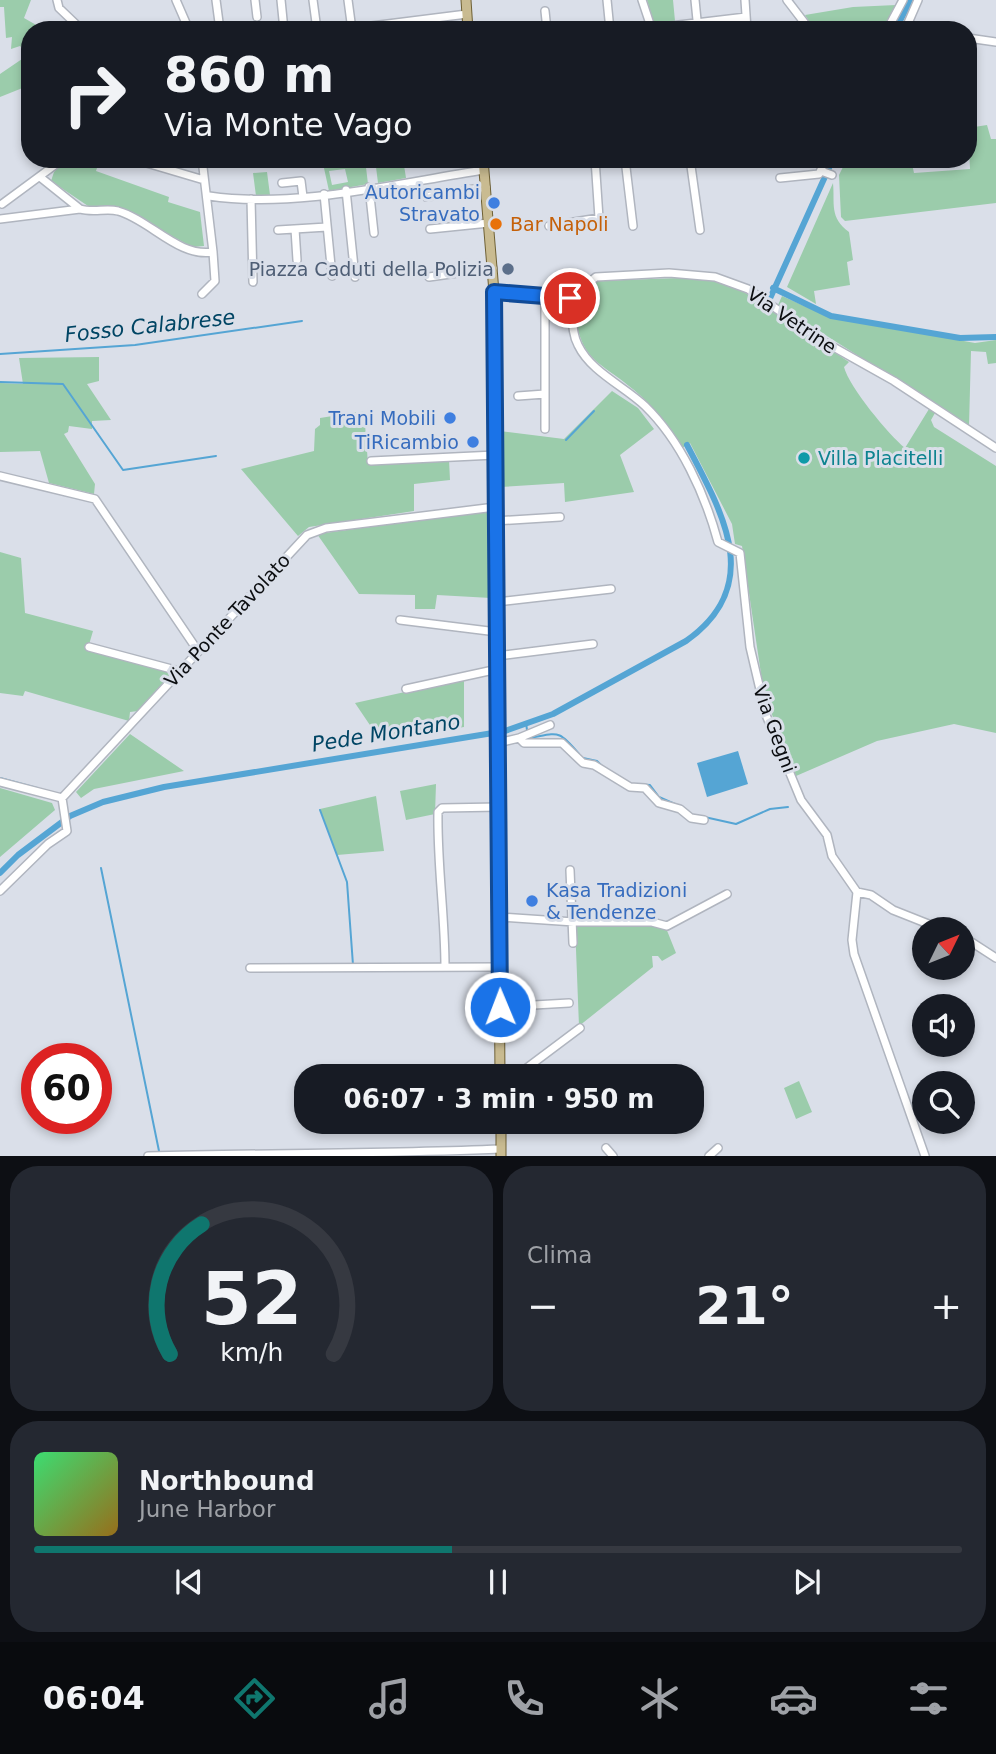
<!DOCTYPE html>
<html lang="it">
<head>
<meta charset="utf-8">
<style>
  :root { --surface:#171b24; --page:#242831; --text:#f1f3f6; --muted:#9ea1a6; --line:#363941; --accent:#0f766e }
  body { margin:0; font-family:"DejaVu Sans",sans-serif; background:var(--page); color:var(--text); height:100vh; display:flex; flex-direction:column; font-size:26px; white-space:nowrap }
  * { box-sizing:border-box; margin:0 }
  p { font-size:23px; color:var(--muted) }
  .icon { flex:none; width:38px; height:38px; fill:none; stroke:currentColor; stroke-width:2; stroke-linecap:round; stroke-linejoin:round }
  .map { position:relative; height:1156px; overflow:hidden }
  .sheet { display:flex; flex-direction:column; gap:10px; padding:10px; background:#0d0f14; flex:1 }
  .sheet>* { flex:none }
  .top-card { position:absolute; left:21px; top:21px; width:956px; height:147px; border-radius:28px; box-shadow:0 4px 10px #0003; background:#171b24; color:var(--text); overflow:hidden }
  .needle { width:46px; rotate:47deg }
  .tools { position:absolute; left:912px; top:917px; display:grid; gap:14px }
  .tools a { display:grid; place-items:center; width:63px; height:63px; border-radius:50%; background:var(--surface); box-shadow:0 4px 10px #0003; font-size:35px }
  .speed { position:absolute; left:21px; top:1043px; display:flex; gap:14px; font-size:35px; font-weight:700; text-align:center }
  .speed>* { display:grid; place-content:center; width:91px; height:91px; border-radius:50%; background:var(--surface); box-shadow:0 4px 10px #0003; line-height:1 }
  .speed .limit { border:10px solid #d22; background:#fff; color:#111 }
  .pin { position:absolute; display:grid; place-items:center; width:60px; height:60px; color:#fff; margin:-30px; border:4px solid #fff; border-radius:50%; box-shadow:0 2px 7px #0007 }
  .me { position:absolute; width:77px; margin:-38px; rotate:359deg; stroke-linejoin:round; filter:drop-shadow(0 0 5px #0008) }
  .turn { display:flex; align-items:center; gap:24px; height:147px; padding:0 28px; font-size:32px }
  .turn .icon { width:91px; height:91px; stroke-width:2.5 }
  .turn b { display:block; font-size:49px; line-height:60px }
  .big { font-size:52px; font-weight:600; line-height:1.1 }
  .sheet .widget { flex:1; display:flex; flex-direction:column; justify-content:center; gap:10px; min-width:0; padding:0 24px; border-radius:28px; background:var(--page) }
  .sheet .dial { align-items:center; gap:0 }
  .dial svg { height:182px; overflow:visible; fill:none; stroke:var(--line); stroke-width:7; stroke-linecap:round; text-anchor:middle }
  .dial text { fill:var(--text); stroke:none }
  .song { display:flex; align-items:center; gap:21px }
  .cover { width:84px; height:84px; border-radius:10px; background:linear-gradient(135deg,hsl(140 70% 55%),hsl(40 70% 35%)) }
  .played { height:7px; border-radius:4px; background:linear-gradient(90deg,var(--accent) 45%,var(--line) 45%) }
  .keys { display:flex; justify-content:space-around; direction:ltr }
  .heat { display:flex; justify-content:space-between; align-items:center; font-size:38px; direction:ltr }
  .sheet .tiles { flex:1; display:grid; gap:10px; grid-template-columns:1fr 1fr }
  .widget:last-child { grid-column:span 2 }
  .trip { position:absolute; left:294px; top:1064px; width:410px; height:70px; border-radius:28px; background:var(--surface); box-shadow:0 4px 10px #0003; font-weight:600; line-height:70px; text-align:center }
  .menu { display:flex; height:112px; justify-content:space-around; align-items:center; background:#090b0e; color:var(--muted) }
  .menu .icon { width:49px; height:49px }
  .menu .current { color:var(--accent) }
  .menu b { font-size:32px; color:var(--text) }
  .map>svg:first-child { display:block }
</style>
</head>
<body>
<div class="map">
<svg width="996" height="1156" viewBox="0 0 996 1156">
  <rect width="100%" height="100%" fill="#dadfe9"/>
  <path fill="#9bccab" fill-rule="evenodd" d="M0,0H31L24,18L45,30H30V50L26,52L20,46L11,49L12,37L6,38L4,7H0Z
    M647,0H673L675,21L654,24Z
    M896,5L888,23L814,29L805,15L853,7Z
    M22,59H30V85L0,97V74Z
    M987,125L991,139H996V203L845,221L841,217L839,175L847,159H911L914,173L970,169L968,128Z
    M66,159H100L96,171L169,197L168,202L200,212L204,246L192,247L117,206H88L51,181L54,172Z
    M322,159H365L368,184L329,191ZM345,169L348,182L332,185L329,171Z
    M375,159H403L406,178L378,183Z
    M267,172L270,195L256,196L253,173Z
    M833,183C835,204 829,217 849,232L853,260L847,262L850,285L814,291L816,304L787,287Z
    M679,278L713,281L738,288L849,362L844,367C849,387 889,435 905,448L929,409L935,413L931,420L934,427L996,466V733L954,724L877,741L796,776L764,694L742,546L735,544L732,524L690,443L682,448C670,430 658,413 642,397C601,359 578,366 574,301L596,281Z
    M782,296L829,317L975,343L996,340V363L988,364L986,352L971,351L969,426L778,305Z
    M99,357V381L87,384L111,420L92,421V429L69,426L68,432L64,434L95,484L94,494L49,483L40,451L0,452V383L23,384L19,358Z
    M612,391L638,408L654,429L620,455L634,492L565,502L564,483L500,487L499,431L564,439Z
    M364,411L368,464L449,460L450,480L414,484V511L309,527L298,536L241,469L314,451L315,429L320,425V418Z
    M488,511L491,598L437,595L435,609H415V595L359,594L317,534Z
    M0,552L21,558L25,613L93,631L88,648L173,672L138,711L130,712L129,721L25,691L23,696L0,693Z
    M464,679V727L380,740L355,703Z
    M130,734L184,771L94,789L81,798L76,792Z
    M436,784L435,814L406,820L400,791Z
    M0,788L52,803L55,810L0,857Z
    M376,796L384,851L337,855L320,809Z
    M653,923L666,928L676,953L662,961L658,956H652L653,967L579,1026L575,924Z
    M799,1081L812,1112L796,1119L784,1088Z"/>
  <path fill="#55a5d4" d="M738,751L748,784L707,797L697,763Z"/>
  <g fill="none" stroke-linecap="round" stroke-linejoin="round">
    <path stroke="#55a5d4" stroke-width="2" d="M0,354L135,345L302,321
      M0,382L63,384L123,470L216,456
      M566,440L594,411
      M526,723L527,730
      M529,738C559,733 558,729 579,754
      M583,758L597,761L603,767
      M0,778L37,788
      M635,784L650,785L659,797L684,808
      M320,810L347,882L353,965
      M700,816L736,824L770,809L788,807
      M101,868L159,1151"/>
    <path stroke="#55a5d4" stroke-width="6" d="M895,30L911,0
      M773,288L831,316L960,338L996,337
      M767,305L833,159
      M0,873L18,855L70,816L103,802L164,787L505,731L553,714L686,641C765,585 723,514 687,445"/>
    <g stroke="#b0b5bf" stroke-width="10">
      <path id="minor" d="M57,0L59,8L82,30
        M176,0L189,30
        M216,0L220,30
        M255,0L257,17
        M281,0L284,30
        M313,0L317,30
        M348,0L352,30
        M607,0L610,30
        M642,0L652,30
        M695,0L698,30
        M745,0L747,30
        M787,0L810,30
        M545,11L547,30
        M340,30L467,14
        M637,30L746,17
        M887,30L903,0
        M905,30L918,0
        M968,38L996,42
        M133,159L204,180
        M625,159L633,226
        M690,159L700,230
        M821,171L832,175
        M40,177L80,209
        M780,178L819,174L826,159
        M282,183L301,181L303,197
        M369,187L374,233
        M346,190L355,277
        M324,194L332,276
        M209,196C297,209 397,183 484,170
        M426,197L486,187
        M251,199L253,282
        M2,204L63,159
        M0,219L80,209C93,213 106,208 118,211C150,220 179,258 213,252L202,159
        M549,226L599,218L595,159
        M295,229L297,260
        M430,229L489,223
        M278,230L327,227
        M429,277L493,268
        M494,292L570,298
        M202,294L215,281L213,252
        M545,298V429
        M570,298C574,313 570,330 578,345C591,372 624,386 645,406C681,441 705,494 718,542L740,553L750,647L766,715L801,800L827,835L832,856L857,892L852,940L854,954L925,1156
        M570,298L596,277L669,273L715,277L748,289L821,340L894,381L996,448
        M518,396L545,394
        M371,461L495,455
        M0,476L95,499L198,651
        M495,521L560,517
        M497,602L611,589
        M400,620L497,632
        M89,647L179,671
        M497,656L593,644
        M406,689L498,669
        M519,738L550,725
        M498,743L519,738L524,743H562L583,763L594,765L630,787L645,788L659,803L680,809L691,818L704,820
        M0,782L62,798L307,535L326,528L495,507
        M570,870L573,943
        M0,891L48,844L67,831L62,798
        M857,892L871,895L893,910L941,929
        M499,917L574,922H652L667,926L727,894
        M962,936L996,958
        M445,967C445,915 437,864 438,812L442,808L499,807
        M250,968L499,967
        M500,1007L569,1003
        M516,1076L580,1028
        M606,1148L613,1156
        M148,1156C266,1153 384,1154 501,1149
        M709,1156L718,1148"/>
    </g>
    <g stroke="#6f6135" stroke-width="11">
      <path id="major" d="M466,0L468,30
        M483,159L494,292L500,1076
        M501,1122V1156"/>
    </g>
    <use href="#minor" stroke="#fff" stroke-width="7"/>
    <use href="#major" stroke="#c9bb91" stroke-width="9"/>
  </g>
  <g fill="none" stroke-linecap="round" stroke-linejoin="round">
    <g stroke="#114b97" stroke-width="18">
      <path id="route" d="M500,1007L494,292L570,298"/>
    </g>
    <use href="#route" stroke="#1a73e8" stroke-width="12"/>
  </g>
  <g fill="#3f7fe0" stroke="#dadfe9" stroke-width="2.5">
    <circle cx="494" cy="203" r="7"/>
    <circle cx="450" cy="418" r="7"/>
    <circle cx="473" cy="442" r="7"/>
    <circle cx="532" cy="901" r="7"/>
  </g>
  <circle fill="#e8710a" stroke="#dadfe9" stroke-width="2.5" cx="496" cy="224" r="7"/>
  <circle fill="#5c6f8a" stroke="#dadfe9" stroke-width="2.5" cx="508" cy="269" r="7"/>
  <circle fill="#0f9aa8" stroke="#dadfe9" stroke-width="2.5" cx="804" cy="458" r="7"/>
  <g text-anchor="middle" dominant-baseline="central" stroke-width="6" stroke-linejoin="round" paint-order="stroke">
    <g font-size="19" fill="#366cbe" stroke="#dadfe9" text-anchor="end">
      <text x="480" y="192">Autoricambi<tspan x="480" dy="22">Stravato</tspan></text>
      <text x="436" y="418">Trani Mobili</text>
      <text x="459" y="442">TiRicambio</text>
      <text x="546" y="890" text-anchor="start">Kasa Tradizioni<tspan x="546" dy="22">&amp; Tendenze</tspan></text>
    </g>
    <g font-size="19" fill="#c56008" stroke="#dadfe9" text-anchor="start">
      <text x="510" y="224">Bar Napoli</text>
    </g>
    <g font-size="19" fill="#4e5e75" stroke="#dadfe9" text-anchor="end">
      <text x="494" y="269">Piazza Caduti della Polizia</text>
    </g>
    <g font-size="19" fill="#0c0e11" stroke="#dadfe9">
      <text transform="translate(792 320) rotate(34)">Via Vetrine</text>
      <text transform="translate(227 620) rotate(-47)">Via Ponte Tavolato</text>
      <text transform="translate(775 729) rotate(70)">Via Gegni</text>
    </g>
    <g font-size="19" fill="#0d838f" stroke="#dadfe9" text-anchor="start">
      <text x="818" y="458">Villa Placitelli</text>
    </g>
    <g font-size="21" font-style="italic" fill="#004564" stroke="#dadfe9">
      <text transform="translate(150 326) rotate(-6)">Fosso Calabrese</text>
      <text transform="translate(386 733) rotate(-9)">Pede Montano</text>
    </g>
  </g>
</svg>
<div class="tools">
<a><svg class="needle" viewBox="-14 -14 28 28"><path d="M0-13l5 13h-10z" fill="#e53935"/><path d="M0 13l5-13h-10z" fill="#9ea1a6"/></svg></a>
<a><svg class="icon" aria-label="sound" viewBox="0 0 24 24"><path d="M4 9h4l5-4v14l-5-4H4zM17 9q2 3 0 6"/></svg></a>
<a><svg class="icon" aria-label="search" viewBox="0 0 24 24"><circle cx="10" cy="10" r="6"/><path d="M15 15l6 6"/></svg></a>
</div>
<div class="speed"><div class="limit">60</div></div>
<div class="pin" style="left:570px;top:298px;background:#d93025"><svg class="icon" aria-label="arrive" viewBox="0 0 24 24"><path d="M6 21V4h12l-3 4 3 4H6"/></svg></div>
<svg class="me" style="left:500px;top:1007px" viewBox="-20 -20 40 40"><circle r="17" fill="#1a73e8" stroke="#fff" stroke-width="3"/><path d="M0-11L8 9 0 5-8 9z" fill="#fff"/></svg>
<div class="trip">06:07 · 3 min · 950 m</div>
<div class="top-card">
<div class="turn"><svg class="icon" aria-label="right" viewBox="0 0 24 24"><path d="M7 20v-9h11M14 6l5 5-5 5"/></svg><div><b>860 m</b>Via Monte Vago</div></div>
</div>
</div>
<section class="sheet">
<div class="tiles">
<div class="widget dial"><svg viewBox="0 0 100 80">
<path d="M14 69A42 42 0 1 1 86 69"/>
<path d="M14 69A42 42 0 0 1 28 12" stroke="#0f766e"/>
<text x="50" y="56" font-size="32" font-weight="700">52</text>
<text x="50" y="72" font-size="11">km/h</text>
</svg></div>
<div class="widget"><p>Clima</p>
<div class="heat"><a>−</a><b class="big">21°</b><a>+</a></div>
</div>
<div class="widget">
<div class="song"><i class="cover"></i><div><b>Northbound</b><p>June Harbor</p></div></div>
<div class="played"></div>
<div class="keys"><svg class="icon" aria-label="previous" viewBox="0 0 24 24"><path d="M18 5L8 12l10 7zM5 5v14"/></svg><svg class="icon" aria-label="pause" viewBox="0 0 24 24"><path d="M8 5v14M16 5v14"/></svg><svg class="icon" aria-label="next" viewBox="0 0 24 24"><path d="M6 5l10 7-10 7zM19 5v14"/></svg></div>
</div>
</div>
</section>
<nav class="menu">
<b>06:04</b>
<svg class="icon current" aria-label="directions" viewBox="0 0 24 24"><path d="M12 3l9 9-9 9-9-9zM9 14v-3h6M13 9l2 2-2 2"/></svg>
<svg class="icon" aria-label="music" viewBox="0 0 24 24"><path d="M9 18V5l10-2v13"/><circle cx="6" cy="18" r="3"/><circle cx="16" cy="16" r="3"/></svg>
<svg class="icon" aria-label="phone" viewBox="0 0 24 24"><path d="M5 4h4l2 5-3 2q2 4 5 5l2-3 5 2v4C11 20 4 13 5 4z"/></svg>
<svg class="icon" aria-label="climate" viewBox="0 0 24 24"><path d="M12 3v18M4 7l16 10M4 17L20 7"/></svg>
<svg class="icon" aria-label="car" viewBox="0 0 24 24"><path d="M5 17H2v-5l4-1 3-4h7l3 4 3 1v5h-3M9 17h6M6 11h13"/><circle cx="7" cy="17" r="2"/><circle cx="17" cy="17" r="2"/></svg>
<svg class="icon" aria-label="filters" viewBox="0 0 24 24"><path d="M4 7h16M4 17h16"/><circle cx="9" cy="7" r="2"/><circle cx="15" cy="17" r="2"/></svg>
</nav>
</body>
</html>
